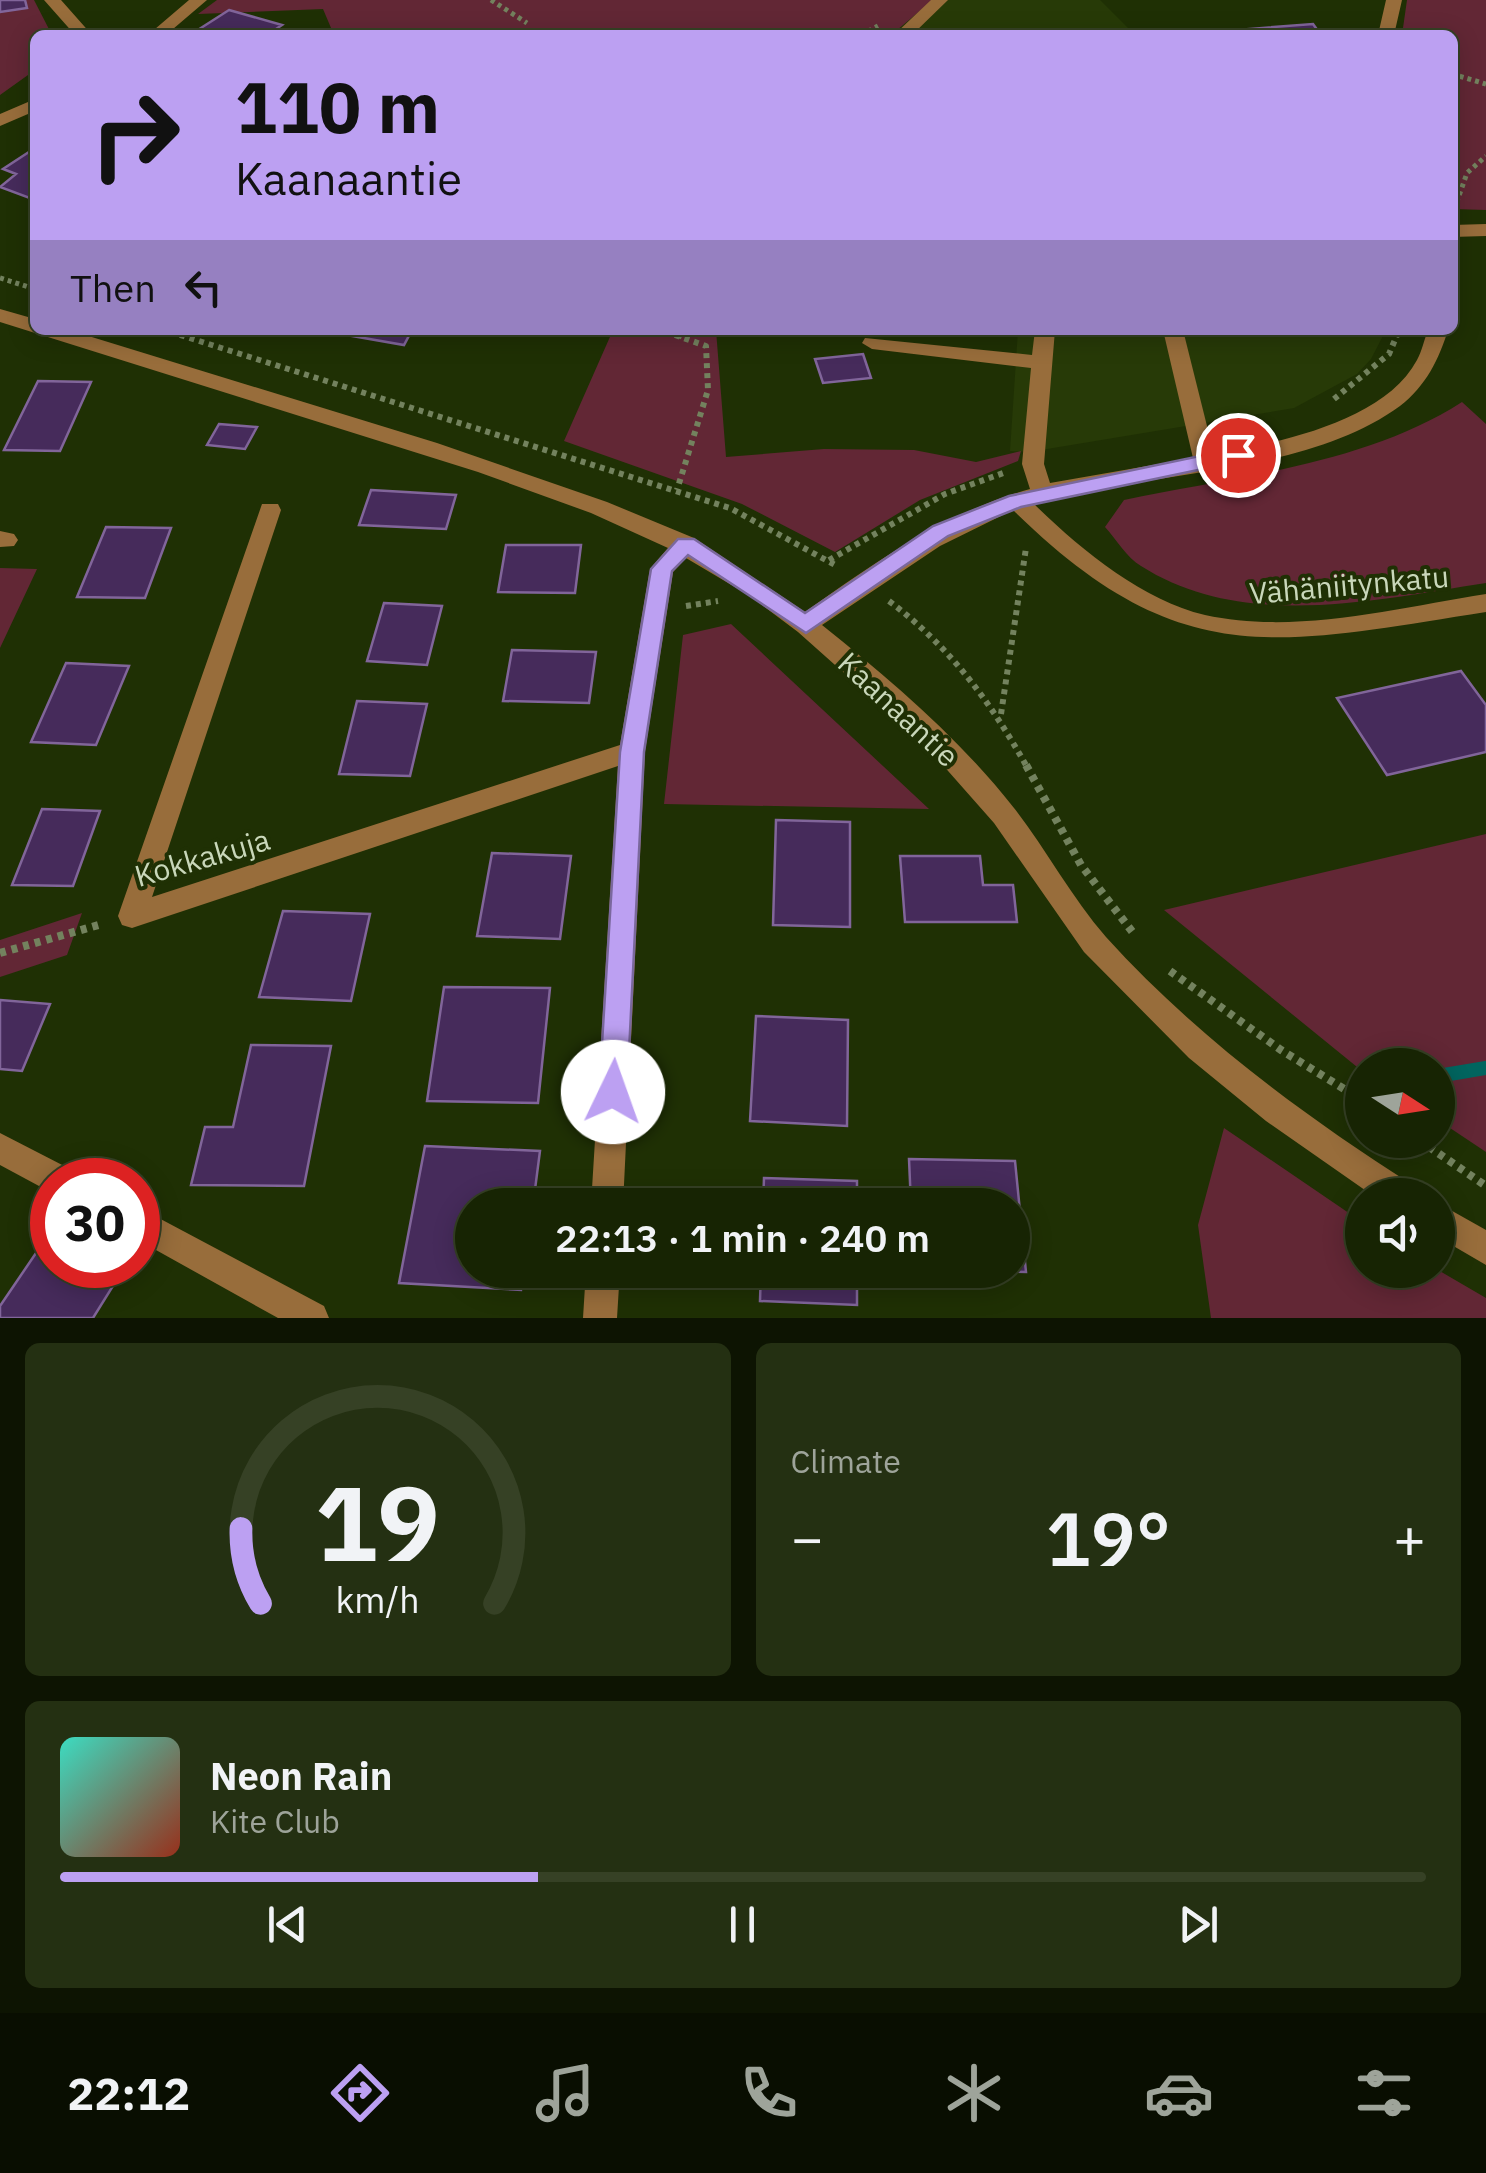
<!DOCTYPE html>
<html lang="en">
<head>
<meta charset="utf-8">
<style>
  :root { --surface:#172403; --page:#243012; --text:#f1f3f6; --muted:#9ea49a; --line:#364125; --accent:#bca0f2 }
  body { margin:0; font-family:"IBM Plex Sans",sans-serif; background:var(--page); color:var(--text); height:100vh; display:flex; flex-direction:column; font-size:38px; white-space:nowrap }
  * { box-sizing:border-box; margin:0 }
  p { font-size:32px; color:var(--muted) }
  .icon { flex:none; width:55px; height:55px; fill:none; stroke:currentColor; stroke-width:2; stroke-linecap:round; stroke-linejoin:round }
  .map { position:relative; height:1318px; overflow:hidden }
  .side { display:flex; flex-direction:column; gap:25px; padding:25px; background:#0d1402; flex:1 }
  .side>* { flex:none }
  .guide { position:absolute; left:30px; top:30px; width:1428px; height:305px; border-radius:15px; box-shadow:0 5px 25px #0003,0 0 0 2px var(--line); background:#bca0f2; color:#111; overflow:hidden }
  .needle { width:65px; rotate:102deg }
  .buttons { position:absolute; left:1345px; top:1048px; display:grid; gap:20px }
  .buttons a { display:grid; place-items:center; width:110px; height:110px; border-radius:50%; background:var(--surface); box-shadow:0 5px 25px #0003,0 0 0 2px var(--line); font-size:50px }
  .speed { position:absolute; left:30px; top:1158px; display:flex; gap:20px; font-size:50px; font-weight:700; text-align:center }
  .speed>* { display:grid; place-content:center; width:130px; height:130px; border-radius:50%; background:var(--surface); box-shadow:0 5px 25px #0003,0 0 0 2px var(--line); line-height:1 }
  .speed .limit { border:15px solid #d22; background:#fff; color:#111 }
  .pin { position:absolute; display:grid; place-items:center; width:85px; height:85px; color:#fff; margin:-42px; border:5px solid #fff; border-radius:50%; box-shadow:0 2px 10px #0007 }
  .me { position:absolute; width:110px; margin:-55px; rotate:3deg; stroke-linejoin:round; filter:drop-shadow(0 0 8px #0008) }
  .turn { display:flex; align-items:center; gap:35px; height:210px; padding:0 40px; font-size:45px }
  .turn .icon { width:130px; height:130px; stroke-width:2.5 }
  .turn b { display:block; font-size:70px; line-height:85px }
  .then { display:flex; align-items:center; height:95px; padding:0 40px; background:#0003; gap:20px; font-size:38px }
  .big { font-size:75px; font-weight:600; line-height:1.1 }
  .side .widget { flex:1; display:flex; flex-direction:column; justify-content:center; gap:15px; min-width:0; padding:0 35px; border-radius:15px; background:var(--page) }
  .side .dial { align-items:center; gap:0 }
  .dial svg { height:260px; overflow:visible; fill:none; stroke:var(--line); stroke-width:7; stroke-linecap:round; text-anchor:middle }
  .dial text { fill:var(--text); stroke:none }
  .song { display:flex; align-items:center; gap:30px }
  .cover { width:120px; height:120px; border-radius:15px; background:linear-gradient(135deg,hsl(170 70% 55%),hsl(10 70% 35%)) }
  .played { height:10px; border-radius:5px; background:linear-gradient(90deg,var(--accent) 35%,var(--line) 35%) }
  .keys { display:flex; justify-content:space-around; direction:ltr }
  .heat { display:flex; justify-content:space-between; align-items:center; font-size:55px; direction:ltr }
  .side .tiles { flex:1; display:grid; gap:25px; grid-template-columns:1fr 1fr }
  .widget:last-child { grid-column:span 2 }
  .trip { position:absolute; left:455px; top:1188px; width:575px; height:100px; border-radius:50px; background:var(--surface); box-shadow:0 5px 25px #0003,0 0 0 2px var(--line); font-weight:600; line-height:100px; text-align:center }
  .tab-bar { display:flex; height:160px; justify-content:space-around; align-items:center; background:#090e01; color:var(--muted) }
  .tab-bar .icon { width:70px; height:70px }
  .tab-bar .on { color:var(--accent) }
  .tab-bar b { font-size:45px; color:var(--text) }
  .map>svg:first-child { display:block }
</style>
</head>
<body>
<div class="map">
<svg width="1486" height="1318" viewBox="0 0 1486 1318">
  <rect width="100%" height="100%" fill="#1f3004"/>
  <path fill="#273a07" d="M818,0H1100L1135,35H849Z
    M1018,330H1386L1371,359L1357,374L1294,408L1029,452L1010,451Z"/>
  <path fill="#622735" d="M0,0H34L52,35H35V70L0,95Z
    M217,0H933L891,35H334L323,9L198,14Z
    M1407,0H1486V210L1453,209L1452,35H1402Z
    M613,330H716L726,457L824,449L914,450L976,462L1021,451L1018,461L920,500L835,552L742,504L564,441Z
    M1462,402L1486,424V583C1375,600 1243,631 1141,566C1127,558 1116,539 1105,527L1124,500C1236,476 1364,465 1462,402Z
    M0,568L37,569L0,648Z
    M731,624L929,809L664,804L683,635Z
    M1486,834V1152L1438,1120V1065H1362V1071L1164,910Z
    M82,913L67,955L0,977V940Z
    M1224,1128L1362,1222V1270H1438L1486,1298V1318H1211L1198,1225Z"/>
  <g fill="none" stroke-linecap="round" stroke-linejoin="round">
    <path stroke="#01655f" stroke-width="14" d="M1438,1076L1486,1068"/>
  </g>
  <path fill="#462b5b" stroke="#81659a" stroke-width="2.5" d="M0,0H25L27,8L0,12Z
    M229,10L282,25L267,35H190Z
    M1313,24L1321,35H1254L1249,29Z
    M35,148V200L0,187L16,174L3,169Z
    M318,330H412L404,345Z
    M863,354L871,378L823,383L815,359Z
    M38,381L91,382L60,451L4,450Z
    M219,424L257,427L245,449L207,445Z
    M371,490L456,495L446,529L359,525Z
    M106,527L171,528L145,598L77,597Z
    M506,545H581L575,593L498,592Z
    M384,603L442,606L427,665L367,661Z
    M512,650L596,652L589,703L503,701Z
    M66,663L129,666L96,745L31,742Z
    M1461,671L1486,705V752L1387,775L1337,698Z
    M357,701L427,704L410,776L339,774Z
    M42,809L100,811L73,886L12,885Z
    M776,820L850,822V927L773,925Z
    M492,853L571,856L560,939L477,936Z
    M900,856H980L983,885H1013L1017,922H905Z
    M283,911L370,914L351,1001L259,997Z
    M444,987L550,988L538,1103L427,1101Z
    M0,1000L50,1004L22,1071L0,1069Z
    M756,1016L848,1020L847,1126L750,1121Z
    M251,1045L331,1046L304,1186L191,1185L205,1127H233Z
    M425,1146L540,1151L533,1205H472V1270H523L521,1290L399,1283Z
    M909,1159L1015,1161L1026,1272L925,1270H1012V1205H911Z
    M764,1178L857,1181V1205H763Z
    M51,1231L52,1265H126L93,1318H0V1306Z
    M761,1270H857V1305L760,1301Z"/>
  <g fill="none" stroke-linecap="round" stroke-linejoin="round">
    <path stroke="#73825e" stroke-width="5" stroke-dasharray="4 4" stroke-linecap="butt" d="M491,0L527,23
      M861,35L878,26
      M1452,74L1486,84
      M1454,210L1467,173L1486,156
      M0,278L35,289
      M165,330L188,337
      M663,330L682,337
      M1396,337L1399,330"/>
    <path stroke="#73825e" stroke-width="6" stroke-dasharray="5 5" stroke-linecap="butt" d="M180,335L730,508L837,566
      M675,335L706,346L708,390L677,490
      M1334,399L1389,354L1397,335
      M829,560L945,494L1006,472
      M889,601C950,647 990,701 1027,767
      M686,606L718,601
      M1001,714L1026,548"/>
    <path stroke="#73825e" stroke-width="8" stroke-dasharray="6 6" stroke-linecap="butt" d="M1026,765L1081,865L1134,934
      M0,953L102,924
      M1170,971L1281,1050L1362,1100
      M1419,1140L1486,1186"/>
    <path fill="#986d3b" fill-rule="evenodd" d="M44,0H61L92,35H75Z
      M189,0H207L166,35H148Z
      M931,0H948L912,35H894Z
      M1386,0H1402L1394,35H1378Z
      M35,99V111L0,126V114Z
      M1486,224V236L1452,237V225Z
      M0,309L35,319V330H69L437,443L607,502L694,538L805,612C875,562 947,512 1030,489L1022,464L1031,368L872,349L862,343L865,338L1032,355L1035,330H1055L1044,464L1050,483L1193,458L1163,330H1183L1214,454C1277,443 1384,422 1417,360C1422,351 1424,340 1428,330H1448C1439,359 1426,386 1400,406C1306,475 1145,472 1033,503C1079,548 1141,600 1205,615C1296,635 1396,608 1486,594V612C1275,645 1179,673 1013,510L940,546L822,625C891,680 959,738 1014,808C1046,849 1071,897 1106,937C1195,1035 1300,1113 1411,1184L1416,1195H1372L1266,1121L1189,1058L1084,952L994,823L926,746L798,632L750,596L686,558L673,572L645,751L623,1205H591L618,766L132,928L122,925L118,916L262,504H278L281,510L152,897L620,745L650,569L668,548L591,513L478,472L0,322Z
      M0,531L14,534L18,540L14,546L0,547Z
      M0,1133L70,1169L75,1180H52V1193L0,1165Z
      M1438,1203L1486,1230V1265L1438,1237Z
      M138,1207L324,1306L329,1318H278L138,1240Z
      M586,1270H620L617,1318H583Z"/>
  </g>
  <path fill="#bca0f2" stroke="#7a689d" stroke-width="2.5" d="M1238,448L1249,455L1246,460L1021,507L948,536L806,633L688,555L672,571L644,752L627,1092L623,1101L613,1104L603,1101L599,1092L620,752L651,569L678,539H694L805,613L933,526L1009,496Z"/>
  <g text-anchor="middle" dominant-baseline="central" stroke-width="8" stroke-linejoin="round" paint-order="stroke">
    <g font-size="30" fill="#c9d7ba" stroke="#1f3004">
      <text transform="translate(1349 584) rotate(-5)">Vähäniitynkatu</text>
      <text transform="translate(899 709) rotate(43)">Kaanaantie</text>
      <text transform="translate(202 857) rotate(-16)">Kokkakuja</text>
    </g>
  </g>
</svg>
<div class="buttons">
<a><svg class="needle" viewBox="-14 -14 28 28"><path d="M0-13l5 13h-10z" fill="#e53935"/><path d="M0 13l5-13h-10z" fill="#9ea49a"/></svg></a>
<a><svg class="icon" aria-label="sound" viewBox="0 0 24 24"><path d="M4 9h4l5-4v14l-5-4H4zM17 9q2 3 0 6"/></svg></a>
</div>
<div class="speed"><div class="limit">30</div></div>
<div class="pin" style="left:1238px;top:455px;background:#d93025"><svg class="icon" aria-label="arrive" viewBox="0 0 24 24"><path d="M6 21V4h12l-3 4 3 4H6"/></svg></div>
<svg class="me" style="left:613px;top:1092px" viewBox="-20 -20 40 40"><circle r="19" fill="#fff"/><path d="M0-13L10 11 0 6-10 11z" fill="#bca0f2"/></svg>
<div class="trip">22:13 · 1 min · 240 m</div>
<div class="guide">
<div class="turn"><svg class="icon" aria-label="right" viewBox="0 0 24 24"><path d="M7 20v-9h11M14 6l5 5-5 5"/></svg><div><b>110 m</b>Kaanaantie</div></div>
<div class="then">Then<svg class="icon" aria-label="left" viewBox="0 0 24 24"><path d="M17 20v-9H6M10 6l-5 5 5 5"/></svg></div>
</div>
</div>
<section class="side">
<div class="tiles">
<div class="widget dial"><svg viewBox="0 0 100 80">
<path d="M14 69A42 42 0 1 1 86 69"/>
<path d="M14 69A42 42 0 0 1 8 46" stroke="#bca0f2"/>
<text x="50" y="56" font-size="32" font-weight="700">19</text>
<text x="50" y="72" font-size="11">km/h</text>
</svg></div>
<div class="widget"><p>Climate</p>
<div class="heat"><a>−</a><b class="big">19°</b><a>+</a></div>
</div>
<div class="widget">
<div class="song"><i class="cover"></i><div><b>Neon Rain</b><p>Kite Club</p></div></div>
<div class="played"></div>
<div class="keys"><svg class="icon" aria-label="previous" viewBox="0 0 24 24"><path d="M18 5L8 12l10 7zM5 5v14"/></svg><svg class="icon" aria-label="pause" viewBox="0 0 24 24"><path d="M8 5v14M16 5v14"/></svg><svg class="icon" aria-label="next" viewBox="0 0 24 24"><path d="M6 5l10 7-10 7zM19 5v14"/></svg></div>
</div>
</div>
</section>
<nav class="tab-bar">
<b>22:12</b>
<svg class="icon on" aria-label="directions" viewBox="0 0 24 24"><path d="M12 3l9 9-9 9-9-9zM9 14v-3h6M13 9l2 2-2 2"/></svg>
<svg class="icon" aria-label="music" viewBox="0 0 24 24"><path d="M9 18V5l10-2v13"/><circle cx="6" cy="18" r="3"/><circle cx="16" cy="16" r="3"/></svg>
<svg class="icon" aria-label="phone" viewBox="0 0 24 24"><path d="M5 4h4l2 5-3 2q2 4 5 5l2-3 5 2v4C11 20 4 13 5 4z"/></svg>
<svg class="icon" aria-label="climate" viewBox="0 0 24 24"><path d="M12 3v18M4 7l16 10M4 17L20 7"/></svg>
<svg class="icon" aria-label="car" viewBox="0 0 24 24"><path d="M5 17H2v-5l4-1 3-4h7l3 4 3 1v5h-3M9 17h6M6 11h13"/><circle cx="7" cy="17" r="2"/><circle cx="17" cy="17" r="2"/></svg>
<svg class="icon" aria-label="filters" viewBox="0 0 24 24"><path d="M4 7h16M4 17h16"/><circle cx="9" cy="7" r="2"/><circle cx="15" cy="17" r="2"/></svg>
</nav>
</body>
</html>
